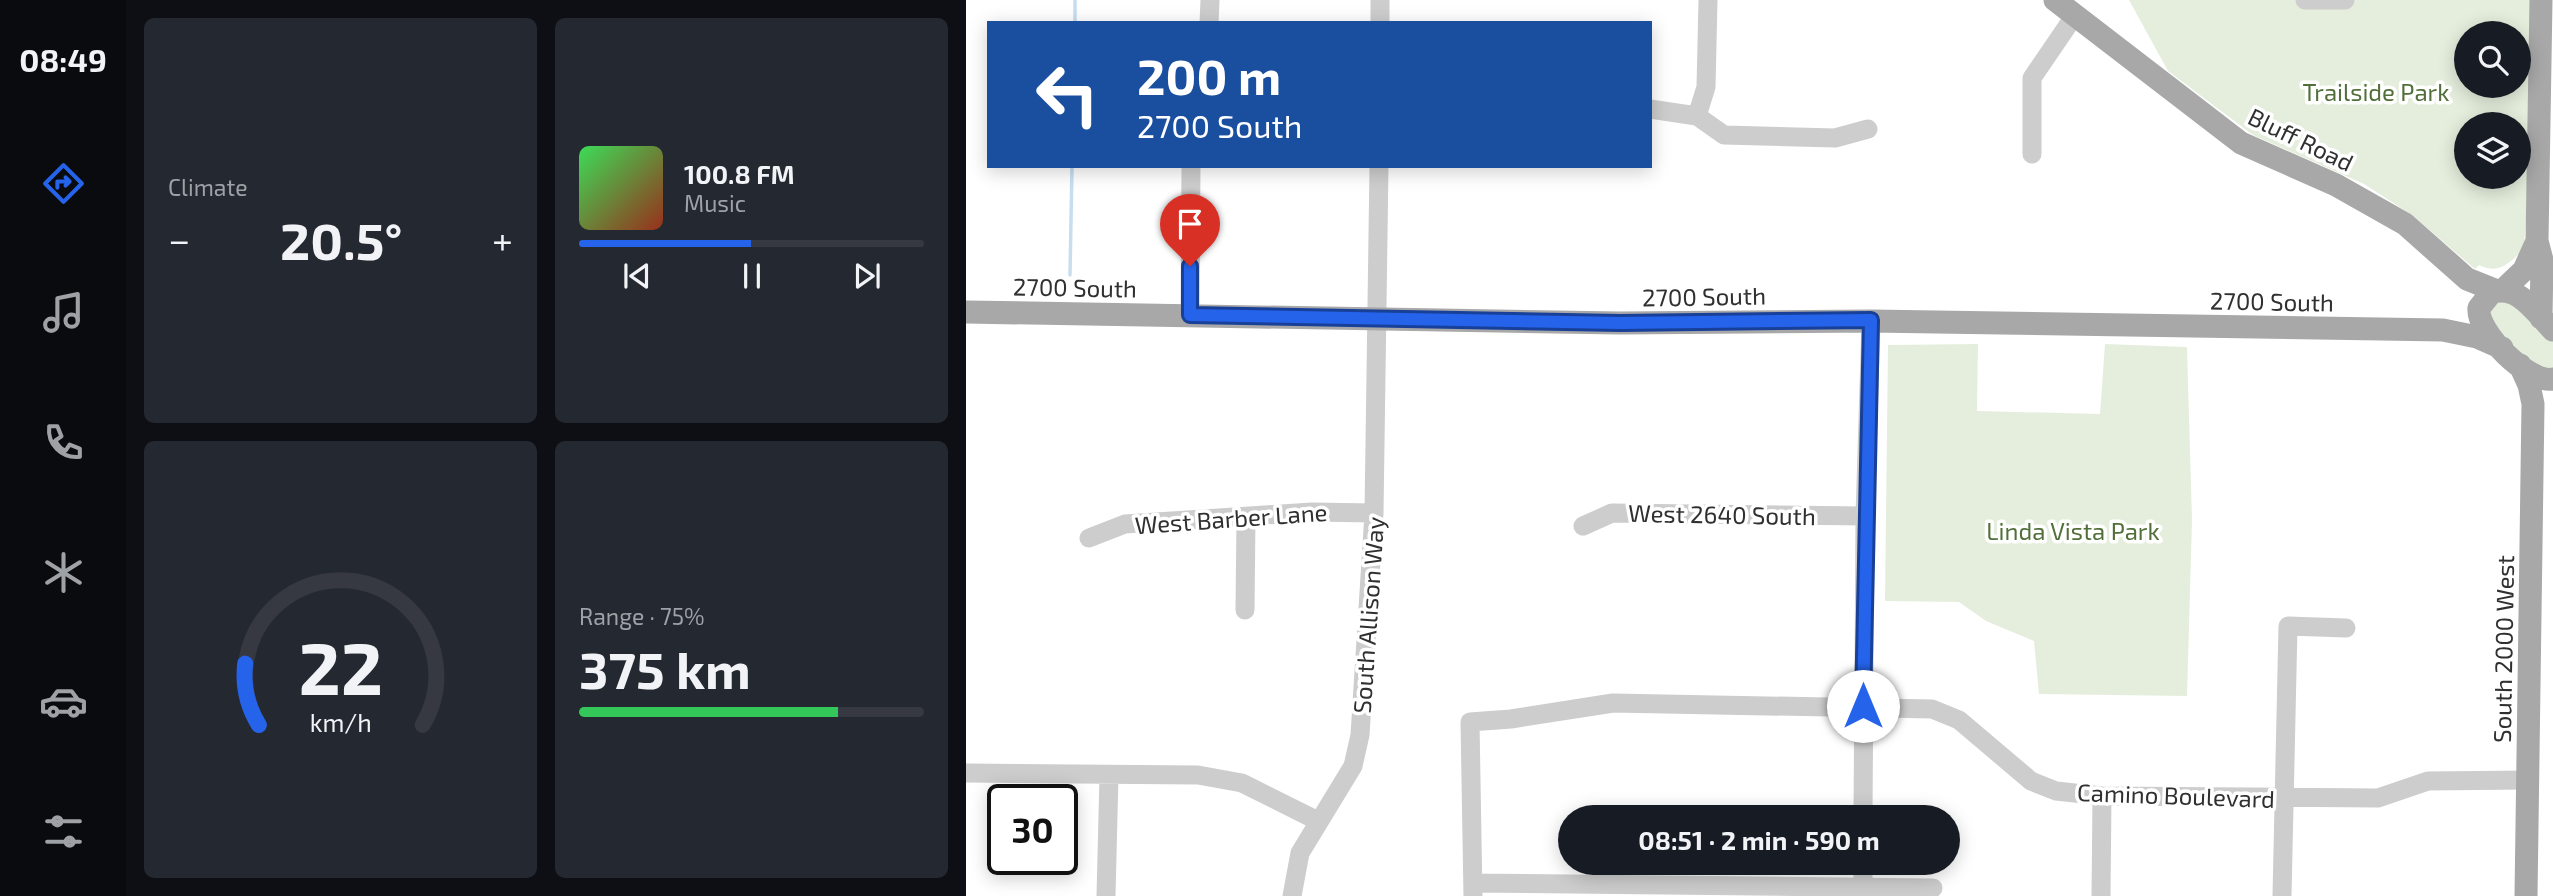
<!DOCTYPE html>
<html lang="en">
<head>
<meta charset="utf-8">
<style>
  :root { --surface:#171b24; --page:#242831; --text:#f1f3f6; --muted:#9ea1a6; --line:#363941; --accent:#2563eb }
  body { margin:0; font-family:"Exo 2",sans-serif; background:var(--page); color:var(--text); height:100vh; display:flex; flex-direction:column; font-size:26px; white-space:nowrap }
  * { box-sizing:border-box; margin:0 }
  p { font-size:23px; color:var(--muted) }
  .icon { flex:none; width:38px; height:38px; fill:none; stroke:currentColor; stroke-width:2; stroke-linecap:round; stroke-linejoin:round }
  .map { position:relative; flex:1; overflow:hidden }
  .sheet { display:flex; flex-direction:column; gap:18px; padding:18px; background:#0d0f14; width:840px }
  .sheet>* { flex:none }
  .banner { position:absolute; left:21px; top:21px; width:665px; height:147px; border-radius:0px; box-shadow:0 4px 18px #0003; background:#1a4fa0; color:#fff; overflow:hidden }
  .tools { position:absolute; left:1488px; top:21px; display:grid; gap:14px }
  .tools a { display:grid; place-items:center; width:77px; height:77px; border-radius:50%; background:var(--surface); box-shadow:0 4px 18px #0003; font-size:35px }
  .speed { position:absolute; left:21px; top:784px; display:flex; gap:14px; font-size:35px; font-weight:700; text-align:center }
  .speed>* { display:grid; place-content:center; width:91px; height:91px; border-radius:50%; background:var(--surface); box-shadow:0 4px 18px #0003; line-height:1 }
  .speed .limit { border:4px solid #111; border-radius:10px; background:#fff; color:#111 }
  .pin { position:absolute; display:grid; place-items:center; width:60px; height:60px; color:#fff; margin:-72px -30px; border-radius:50% 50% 50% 0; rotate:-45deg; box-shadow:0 0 7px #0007 }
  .pin .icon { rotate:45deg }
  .me { position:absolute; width:77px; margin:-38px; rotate:0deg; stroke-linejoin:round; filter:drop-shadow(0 0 5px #0008) }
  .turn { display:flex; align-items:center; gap:24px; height:147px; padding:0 35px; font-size:32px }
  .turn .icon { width:91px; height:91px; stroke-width:2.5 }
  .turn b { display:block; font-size:49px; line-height:60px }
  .big { font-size:52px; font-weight:700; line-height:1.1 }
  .sheet .widget { flex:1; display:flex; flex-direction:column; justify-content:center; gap:10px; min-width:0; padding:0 24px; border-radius:10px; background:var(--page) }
  .sheet .dial { align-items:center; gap:0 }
  .dial svg { height:182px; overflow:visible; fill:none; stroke:var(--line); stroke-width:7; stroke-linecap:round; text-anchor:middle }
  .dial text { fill:var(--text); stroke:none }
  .song { display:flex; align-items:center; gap:21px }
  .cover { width:84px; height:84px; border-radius:10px; background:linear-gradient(135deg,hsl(130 70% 55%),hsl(10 70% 35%)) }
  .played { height:7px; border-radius:4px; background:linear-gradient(90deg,var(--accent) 50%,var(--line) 50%) }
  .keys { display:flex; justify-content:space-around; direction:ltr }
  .heat { display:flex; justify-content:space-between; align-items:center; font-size:38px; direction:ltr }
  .charge { height:10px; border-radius:5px; background:linear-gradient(90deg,#34c759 75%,var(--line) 0) }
  .sheet .tiles { flex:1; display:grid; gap:18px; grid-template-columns:repeat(2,1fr) }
  .trip { position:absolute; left:592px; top:805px; width:402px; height:70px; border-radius:35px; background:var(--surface); box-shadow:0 4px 18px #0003; font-weight:700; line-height:70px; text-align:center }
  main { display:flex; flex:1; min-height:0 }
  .menu { display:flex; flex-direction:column; width:126px; justify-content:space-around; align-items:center; background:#090b0e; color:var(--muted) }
  .menu .icon { width:49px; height:49px }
  .menu .selected { color:var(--accent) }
  .menu b { font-size:32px; color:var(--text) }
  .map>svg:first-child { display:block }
</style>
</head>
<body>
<main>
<nav class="menu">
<b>08:49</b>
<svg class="icon selected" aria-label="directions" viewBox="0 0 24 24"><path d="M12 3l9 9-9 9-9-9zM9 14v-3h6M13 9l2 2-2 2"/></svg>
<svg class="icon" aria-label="music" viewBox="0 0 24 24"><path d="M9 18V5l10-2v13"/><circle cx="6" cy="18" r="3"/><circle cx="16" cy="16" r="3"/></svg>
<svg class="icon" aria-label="phone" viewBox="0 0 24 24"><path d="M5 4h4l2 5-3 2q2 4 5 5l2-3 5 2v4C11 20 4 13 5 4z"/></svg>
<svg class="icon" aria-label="climate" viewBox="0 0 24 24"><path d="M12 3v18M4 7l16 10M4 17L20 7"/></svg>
<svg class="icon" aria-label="car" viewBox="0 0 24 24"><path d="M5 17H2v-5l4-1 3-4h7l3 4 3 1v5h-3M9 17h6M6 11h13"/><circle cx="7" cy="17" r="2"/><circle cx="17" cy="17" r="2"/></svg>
<svg class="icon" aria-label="filters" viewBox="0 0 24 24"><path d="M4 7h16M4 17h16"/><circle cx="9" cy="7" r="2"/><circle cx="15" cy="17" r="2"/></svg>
</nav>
<section class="sheet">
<div class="tiles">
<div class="widget"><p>Climate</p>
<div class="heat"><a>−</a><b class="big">20.5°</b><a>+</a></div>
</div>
<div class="widget">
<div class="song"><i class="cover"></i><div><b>100.8 FM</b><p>Music</p></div></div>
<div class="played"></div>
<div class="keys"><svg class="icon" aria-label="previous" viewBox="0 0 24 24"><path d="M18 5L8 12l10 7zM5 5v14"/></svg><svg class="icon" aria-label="pause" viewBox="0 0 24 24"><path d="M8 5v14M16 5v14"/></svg><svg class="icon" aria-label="next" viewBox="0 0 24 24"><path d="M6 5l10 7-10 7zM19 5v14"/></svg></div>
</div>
<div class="widget dial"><svg viewBox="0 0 100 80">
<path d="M14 69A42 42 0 1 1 86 69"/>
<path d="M14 69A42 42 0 0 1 8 42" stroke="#2563eb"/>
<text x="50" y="56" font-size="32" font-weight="700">22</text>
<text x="50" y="72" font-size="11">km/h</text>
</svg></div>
<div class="widget"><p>Range · 75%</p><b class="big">375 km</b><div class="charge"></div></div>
</div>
</section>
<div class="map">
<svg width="1587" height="896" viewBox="0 0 1587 896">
  <rect width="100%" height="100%" fill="#fff"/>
  <path fill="#e5eedd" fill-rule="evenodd" d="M1163,0H1574L1558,249C1543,263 1533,275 1513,265L1509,269L1446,215L1398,184L1287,135L1202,71ZM1500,33H1552V86H1500ZM1500,124H1552V177H1500Z
    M1539,298L1587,341V369L1571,370L1525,325L1523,307Z
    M1012,344L1011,411L1134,414L1139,344L1221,347L1226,520L1221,696L1073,694L1068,641L1020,621L993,602L919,601L922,345Z"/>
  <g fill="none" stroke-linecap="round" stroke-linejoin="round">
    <path stroke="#c8deef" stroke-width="3.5" d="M109,23V0
      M104,275L106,166"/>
    <path stroke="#cdcdcd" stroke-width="19" d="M1339,0H1379
      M243,23L244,0
      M414,23V0
      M684,109L731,116L758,135L869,138L902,129
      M731,116L740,87L742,0
      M1066,154V78L1109,15
      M224,315L225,166
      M617,526L646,513L899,516
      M123,538L159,524L346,512L408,513
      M279,610L280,517
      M0,773L232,775L276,783L352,821
      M897,817L899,516L905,321
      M507,883L967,888
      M140,896L143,775
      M326,896L334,853L387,766L394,735L408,513L413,166
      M507,896L504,722L545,719L647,703L966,709L993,720L1065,781L1090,791L1136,796L1412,798L1462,781L1561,780
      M897,896V863
      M1135,896L1136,796
      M1316,896L1322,626L1380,628"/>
    <path stroke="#a8a8a8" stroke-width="23" d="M1089,0L1275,143L1370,185L1439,224L1501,279L1531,291
      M1575,0L1571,241L1576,260L1575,318
      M1537,290L1558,270L1571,241
      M0,312L654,323L905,321L1477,330L1511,337L1536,348
      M1587,330C1570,313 1552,283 1525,293L1513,308C1510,332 1563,384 1587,379
      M1554,365L1563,385L1567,404L1560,896"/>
  </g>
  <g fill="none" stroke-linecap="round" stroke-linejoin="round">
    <g stroke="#184099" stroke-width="18">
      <path id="route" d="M224,266V315L654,323L905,320L897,706"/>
    </g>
    <use href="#route" stroke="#2563eb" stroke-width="12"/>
  </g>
  <g text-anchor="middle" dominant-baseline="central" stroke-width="7" stroke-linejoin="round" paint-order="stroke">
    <g font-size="24" fill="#516f39" stroke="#fff">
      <text x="1410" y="91">Trailside Park</text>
      <text x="1107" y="530">Linda Vista Park</text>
    </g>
    <g font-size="24" fill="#303030" stroke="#fff">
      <text transform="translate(1335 139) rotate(26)">Bluff Road</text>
      <text transform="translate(109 287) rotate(1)">2700 South</text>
      <text transform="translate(738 296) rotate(-1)">2700 South</text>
      <text transform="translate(1306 301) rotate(1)">2700 South</text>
      <text transform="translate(756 514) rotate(1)">West 2640 South</text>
      <text transform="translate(265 518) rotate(-4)">West Barber Lane</text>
      <text transform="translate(402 615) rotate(-86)">South Allison Way</text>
      <text transform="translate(1537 649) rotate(-89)">South 2000 West</text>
      <text transform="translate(1210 795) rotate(2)">Camino Boulevard</text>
    </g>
  </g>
</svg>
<div class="tools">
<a><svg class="icon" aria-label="search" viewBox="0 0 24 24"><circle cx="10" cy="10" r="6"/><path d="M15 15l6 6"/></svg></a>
<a><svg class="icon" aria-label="layers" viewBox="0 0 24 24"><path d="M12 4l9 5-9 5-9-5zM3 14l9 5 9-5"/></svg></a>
</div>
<div class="speed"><div class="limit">30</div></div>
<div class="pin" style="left:224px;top:266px;background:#d93025"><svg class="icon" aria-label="arrive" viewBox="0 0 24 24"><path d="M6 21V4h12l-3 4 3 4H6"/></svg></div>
<svg class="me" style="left:897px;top:706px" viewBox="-20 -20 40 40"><circle r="19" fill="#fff"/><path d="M0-13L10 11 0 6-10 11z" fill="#2563eb"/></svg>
<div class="trip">08:51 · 2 min · 590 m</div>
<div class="banner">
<div class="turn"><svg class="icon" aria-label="left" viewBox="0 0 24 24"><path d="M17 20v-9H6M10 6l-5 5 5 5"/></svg><div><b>200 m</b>2700 South</div></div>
</div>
</div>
</main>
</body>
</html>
